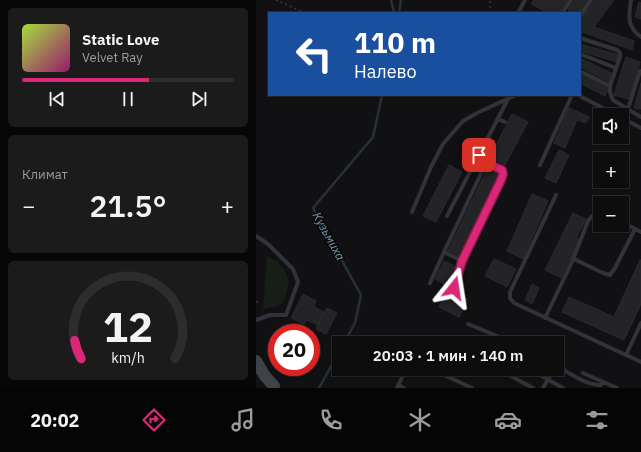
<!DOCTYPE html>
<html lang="ru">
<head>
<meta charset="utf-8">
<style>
  :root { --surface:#0d0d0e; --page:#1b1b1c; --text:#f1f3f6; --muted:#9a9c9e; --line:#2d2d2e; --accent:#db2777 }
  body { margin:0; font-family:"IBM Plex Sans",sans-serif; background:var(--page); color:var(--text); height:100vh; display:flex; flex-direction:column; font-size:15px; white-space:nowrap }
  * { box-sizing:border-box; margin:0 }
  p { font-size:13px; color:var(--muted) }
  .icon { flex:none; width:22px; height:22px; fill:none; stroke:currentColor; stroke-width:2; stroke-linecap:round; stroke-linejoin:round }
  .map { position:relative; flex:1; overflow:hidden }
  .panel { display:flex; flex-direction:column; gap:8px; padding:8px; background:#070708; width:256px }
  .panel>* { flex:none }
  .top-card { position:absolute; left:12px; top:12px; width:313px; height:84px; border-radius:0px; box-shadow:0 1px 3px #0004,0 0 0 1px var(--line); background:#1a4fa0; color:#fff; overflow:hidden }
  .fabs { position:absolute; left:337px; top:108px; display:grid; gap:8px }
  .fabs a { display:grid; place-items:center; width:36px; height:36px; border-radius:0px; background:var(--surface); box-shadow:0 1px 3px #0004,0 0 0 1px var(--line); font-size:20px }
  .speed { position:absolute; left:12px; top:324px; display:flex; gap:8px; font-size:20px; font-weight:700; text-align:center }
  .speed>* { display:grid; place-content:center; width:52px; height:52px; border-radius:50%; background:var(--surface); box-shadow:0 1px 3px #0004,0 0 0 1px var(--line); line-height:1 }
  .speed .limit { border:6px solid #d22; background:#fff; color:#111 }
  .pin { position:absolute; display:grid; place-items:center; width:34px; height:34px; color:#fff; margin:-17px; border-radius:8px; box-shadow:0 2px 6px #0006 }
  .me { position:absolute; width:44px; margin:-22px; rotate:15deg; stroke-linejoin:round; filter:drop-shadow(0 0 3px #0008) }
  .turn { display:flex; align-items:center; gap:14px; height:84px; padding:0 20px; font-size:18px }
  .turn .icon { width:52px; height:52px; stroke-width:2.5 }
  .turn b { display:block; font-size:28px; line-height:34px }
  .big { font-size:30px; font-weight:600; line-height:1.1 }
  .panel .card { flex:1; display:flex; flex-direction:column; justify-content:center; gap:6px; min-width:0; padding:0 14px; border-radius:6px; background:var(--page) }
  .panel .dial { align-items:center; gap:0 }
  .dial svg { height:104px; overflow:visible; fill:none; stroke:var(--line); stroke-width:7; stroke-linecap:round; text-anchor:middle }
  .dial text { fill:var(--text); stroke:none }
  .song { display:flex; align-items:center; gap:12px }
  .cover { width:48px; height:48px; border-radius:6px; background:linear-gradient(135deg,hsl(80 70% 55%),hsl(320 70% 35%)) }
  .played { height:4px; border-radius:2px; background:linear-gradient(90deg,var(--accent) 60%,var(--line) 60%) }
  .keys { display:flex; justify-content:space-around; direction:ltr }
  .heat { display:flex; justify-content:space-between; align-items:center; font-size:22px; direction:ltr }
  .trip { position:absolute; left:76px; top:336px; width:232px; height:40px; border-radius:0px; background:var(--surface); box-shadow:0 1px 3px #0004,0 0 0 1px var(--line); font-weight:600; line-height:40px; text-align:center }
  .dock { display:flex; height:64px; justify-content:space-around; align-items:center; background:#050506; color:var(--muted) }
  .dock .icon { width:28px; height:28px }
  .dock .current { color:var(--accent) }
  .dock b { font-size:18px; color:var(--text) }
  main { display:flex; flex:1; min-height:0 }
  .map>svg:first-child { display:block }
</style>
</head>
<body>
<main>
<section class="panel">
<div class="card">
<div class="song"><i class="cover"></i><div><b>Static Love</b><p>Velvet Ray</p></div></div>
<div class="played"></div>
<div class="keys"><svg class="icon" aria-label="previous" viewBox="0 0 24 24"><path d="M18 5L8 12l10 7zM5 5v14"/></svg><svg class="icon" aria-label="pause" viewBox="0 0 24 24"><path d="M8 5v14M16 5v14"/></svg><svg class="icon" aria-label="next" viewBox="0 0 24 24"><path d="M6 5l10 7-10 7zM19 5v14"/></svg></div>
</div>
<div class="card"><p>Климат</p>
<div class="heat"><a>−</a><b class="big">21.5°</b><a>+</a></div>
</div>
<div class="card dial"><svg viewBox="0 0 100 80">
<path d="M14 69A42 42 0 1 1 86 69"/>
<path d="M14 69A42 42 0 0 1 9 55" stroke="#db2777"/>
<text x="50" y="56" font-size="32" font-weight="700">12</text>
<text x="50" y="72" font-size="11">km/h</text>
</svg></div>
</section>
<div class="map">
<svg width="385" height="388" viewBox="0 0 385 388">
  <rect width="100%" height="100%" fill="#111113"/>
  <path fill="#171e17" d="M11,256L21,261L29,270L33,282L28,301L22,306L7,309Z"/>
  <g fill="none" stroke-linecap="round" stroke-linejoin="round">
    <path stroke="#263137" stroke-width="2.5" d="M135,0L138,13
      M143,13L145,0
      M88,343L99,323L105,295L57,208L117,137L126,95
      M63,388L83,352"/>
  </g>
  <path fill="#242427" stroke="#2a2b2f" d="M278,0H312L303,13H292L275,4Z
    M319,0H333L323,13H317L312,9Z
    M339,0H358L338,27L378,41L376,50L324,31V20Z
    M383,2L385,3V19L379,17Z
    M324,44L363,55L361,62L324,51Z
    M370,57L384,62L373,99L358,95Z
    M324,58L357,74L353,82L324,67Z
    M324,73L353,88L349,96L324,83Z
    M385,83V109L378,108Z
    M313,108L333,117L330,123L321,120L309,148L298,143Z
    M256,114L272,122L249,165L234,157Z
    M303,150L313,155L300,183L289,178Z
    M193,165L206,172L180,222L167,216Z
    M232,167L244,173L205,257L192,251Z
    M276,194L292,201L267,259L251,251Z
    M317,213L330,219L320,238L324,240L305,278L289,270Z
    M238,259L260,269L251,287L229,276Z
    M384,260H385V304L368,340L306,312L313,297L358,317Z
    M188,261L202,268L192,286L179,279Z
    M276,284L283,288L276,304L269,300Z
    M192,288L212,299L203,317L183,307Z
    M47,294L60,301L58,307L68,312L62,325L51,320L48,324L35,318Z
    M71,308L81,313L70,334L60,329Z"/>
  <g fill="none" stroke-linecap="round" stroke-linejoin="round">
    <path stroke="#373a3f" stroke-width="1.5" stroke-dasharray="2 3" stroke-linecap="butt" d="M20,0L49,13
      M234,13V0
      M0,302H3"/>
    <path stroke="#313338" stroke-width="4" d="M375,0C373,15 370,26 385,37
      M262,13L269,0
      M306,13L315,0
      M324,16L335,0
      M324,38L361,50L364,53V57L354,86V92L357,100L385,117
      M324,54L360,68
      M324,71L354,86
      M322,95L360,115
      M372,109L384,71
      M366,118L385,128
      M242,119L249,122
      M223,155L230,163L246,170L247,173L245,180L206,261L188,252L230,163
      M284,165L316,95
      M300,195L254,292V298L258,303L385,362
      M156,212L175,167L187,144L207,121L221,113L260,95
      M191,216L252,99V95
      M366,222L385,232
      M0,236L12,244L37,269L42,282L30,315H14L0,320
      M318,259L347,273L354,275L359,268L379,229
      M174,283L188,252
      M198,288L206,261
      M289,318L316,262L332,221L336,216L344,214
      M212,324L258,343
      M370,355L385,323
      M301,366C313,373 332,386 345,385L347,382
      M175,369L216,388
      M242,369L277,388
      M273,369L307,388
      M327,373L361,388
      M142,385L148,388
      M141,388L150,369
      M287,388L298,369"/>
    <path stroke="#3f4248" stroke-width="12" d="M0,361L9,376L18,386"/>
  </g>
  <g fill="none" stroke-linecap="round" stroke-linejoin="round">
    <g stroke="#8e194d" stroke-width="10">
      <path id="route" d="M198,288L206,261L245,180L247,174L246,170L230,163L223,155"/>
    </g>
    <use href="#route" stroke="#db2777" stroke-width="7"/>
  </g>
  <g text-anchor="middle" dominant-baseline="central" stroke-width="4" stroke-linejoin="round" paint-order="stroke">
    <g font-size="12" font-style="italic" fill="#739bb4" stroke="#0c0c0d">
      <text transform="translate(73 236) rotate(61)">Кузьмиха</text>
    </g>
  </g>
</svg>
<div class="fabs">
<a><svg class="icon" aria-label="sound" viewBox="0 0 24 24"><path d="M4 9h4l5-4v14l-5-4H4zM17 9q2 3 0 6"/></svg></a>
<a>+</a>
<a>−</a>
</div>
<div class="speed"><div class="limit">20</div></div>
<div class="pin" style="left:223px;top:155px;background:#d93025"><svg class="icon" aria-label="arrive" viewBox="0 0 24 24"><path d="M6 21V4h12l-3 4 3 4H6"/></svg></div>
<svg class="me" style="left:198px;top:288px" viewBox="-20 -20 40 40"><path d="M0-17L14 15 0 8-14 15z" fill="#db2777" stroke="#fff" stroke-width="4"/></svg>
<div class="trip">20:03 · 1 мин · 140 m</div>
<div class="top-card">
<div class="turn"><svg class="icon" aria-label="left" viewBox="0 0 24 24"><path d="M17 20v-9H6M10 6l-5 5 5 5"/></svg><div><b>110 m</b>Налево</div></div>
</div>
</div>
</main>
<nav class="dock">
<b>20:02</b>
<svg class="icon current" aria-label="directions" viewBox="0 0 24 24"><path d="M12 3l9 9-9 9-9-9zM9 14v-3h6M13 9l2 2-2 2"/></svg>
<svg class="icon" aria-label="music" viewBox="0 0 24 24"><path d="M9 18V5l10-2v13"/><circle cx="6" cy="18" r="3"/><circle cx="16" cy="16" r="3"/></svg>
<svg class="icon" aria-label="phone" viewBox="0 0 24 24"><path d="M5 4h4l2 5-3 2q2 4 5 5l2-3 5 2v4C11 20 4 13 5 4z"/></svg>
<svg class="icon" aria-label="climate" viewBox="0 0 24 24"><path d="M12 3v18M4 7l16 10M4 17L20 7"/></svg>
<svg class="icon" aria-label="car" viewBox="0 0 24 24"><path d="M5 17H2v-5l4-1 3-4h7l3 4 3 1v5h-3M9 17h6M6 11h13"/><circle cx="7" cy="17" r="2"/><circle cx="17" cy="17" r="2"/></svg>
<svg class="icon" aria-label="filters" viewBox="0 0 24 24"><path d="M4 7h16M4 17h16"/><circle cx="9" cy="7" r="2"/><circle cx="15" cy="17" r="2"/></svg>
</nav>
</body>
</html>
